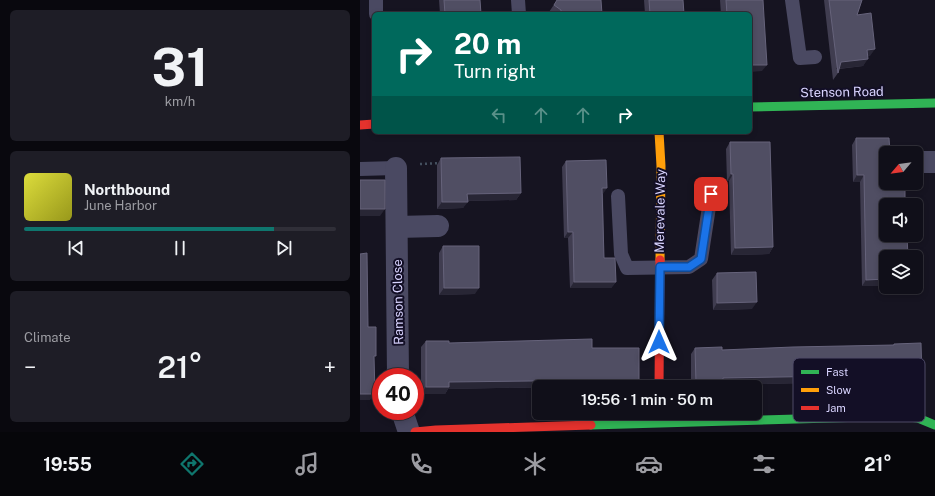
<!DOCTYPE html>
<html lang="en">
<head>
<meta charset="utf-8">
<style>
  :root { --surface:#100f19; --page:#1e1d26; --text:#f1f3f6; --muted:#9c9ca2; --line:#302f38; --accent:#0f766e }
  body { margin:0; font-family:"Public Sans",sans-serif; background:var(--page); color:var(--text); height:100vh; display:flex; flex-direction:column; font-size:15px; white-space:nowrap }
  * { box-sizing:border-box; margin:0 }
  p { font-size:13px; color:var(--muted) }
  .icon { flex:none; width:22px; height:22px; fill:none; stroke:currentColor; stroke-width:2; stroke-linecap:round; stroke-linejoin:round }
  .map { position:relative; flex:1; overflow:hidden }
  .side { display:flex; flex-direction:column; gap:10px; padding:10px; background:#09080e; width:360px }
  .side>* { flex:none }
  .hud { position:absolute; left:12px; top:12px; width:380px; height:122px; border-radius:6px; box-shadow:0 2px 6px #0003,0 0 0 1px var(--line); background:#00695c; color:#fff; overflow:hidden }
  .needle { width:26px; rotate:241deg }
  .controls { position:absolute; left:519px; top:146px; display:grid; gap:8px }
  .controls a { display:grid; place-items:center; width:44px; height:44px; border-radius:6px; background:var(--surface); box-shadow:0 2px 6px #0003,0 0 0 1px var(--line); font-size:20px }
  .speed { position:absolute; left:12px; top:368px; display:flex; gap:8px; font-size:20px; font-weight:700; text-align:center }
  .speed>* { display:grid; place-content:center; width:52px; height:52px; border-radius:50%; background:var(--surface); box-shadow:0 2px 6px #0003,0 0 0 1px var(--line); line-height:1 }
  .speed .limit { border:6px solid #d22; background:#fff; color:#111 }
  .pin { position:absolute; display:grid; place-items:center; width:34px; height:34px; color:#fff; margin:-17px; border-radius:8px; box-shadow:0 2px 6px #0006 }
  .me { position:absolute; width:44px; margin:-22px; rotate:0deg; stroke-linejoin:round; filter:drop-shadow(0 0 3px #0008) }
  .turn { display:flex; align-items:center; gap:14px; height:84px; padding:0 16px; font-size:18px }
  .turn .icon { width:52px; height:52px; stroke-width:2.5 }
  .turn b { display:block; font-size:28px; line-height:34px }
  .lanes { display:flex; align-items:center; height:38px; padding:0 16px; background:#0003; justify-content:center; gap:20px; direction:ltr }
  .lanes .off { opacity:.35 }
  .big { font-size:30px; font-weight:600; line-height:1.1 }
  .side .tile { flex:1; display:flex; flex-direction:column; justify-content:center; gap:6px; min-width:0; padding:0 14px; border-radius:6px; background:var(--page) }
  .side .dial { align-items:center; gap:0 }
  .dial b { font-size:52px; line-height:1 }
  .song { display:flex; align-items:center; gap:12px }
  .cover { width:48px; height:48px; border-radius:6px; background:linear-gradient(135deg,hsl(60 70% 55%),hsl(60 70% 35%)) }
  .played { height:4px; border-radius:2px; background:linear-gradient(90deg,var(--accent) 80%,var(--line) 80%) }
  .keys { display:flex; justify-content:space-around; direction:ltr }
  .heat { display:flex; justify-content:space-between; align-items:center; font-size:22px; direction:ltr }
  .trip { position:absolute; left:172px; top:380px; width:230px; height:40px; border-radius:6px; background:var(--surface); box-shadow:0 2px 6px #0003,0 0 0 1px var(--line); font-weight:600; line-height:40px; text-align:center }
  .tabs { display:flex; height:64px; justify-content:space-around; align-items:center; background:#06060a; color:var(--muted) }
  .tabs .icon { width:28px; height:28px }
  .tabs .selected { color:var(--accent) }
  .tabs b { font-size:18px; color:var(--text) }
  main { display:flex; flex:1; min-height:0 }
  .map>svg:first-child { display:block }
</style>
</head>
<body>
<main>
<section class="side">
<div class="tile dial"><b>31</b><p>km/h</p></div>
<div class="tile">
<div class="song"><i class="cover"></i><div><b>Northbound</b><p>June Harbor</p></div></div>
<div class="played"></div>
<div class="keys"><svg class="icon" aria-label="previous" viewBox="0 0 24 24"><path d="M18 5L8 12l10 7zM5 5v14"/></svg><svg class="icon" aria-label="pause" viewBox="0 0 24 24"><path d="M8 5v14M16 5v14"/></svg><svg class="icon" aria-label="next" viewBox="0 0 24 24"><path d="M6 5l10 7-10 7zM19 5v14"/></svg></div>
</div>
<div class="tile"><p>Climate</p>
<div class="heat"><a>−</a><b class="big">21°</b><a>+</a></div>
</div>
</section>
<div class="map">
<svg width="575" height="432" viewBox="0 0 575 432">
  <rect width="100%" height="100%" fill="#161421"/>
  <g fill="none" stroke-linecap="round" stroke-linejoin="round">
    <path stroke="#44505f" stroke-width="2.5" stroke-dasharray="2 3" stroke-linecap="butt" d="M60,164L81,163"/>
    <path stroke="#4a4962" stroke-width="14" d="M16,0V14
      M158,0L159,14
      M432,0L440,58L455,57
      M0,169L36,168
      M258,196L261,254L267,268L329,267L341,259L351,194"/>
    <path stroke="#4a4962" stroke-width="22" d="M556,162H575
      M36,168L38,377
      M37,227L78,226
      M42,411L49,432"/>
    <path stroke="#30b455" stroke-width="9" d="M390,107L575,103
      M231,425L539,416L558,418L575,425"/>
    <path stroke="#ff9f0a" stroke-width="9" d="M299,132L301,166L300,260"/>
    <path stroke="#e5322d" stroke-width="9" d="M0,125L14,124
      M299,387L300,260
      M55,432L76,430L231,425"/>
  </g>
  <path fill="#403d50" d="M79,0H120L121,14H80Z
    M197,0L242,14H193L189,12Z
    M284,0H323L324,14H285Z
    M360,0H403L402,71L390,14H361Z
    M464,0H502L497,15L510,56H508L503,66L479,69L478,73L473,80Z
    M496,138L526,257V286H502L500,182H493L492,145Z
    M370,142L413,247L409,254L371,255L369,181H367L366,149Z
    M81,158L161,193L156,200L107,201L103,208L77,209V165Z
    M206,161L243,194L244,258L256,282L251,288H210L208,238H204L202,167Z
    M83,246L115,294L79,295V253Z
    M357,273L392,309L353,310L352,280Z
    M66,341L89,343L232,348L279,384L277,387H250V386L88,389L85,394H61V347Z
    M534,344L562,379L558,386H531V381L361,385L360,387H331V354L335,348L362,350L533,345Z"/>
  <path fill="#282635" d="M515,49L510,56L502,57L507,50Z
    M508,59L503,66L476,69L481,62Z
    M390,65H407L402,71L390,72Z
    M371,174H373L369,181H367Z
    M497,175H504L500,182H493Z
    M242,188H247L243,194H238Z
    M161,193L156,200L102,201L107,194Z
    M82,202H108L103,208L77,209Z
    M0,209H25L20,216H0Z
    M208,232H213L208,238H204Z
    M413,247L409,254L371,255L375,248Z
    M526,279V286H502L506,280Z
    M214,282H256L251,288H210Z
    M84,288H119L115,294L79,295Z
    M397,302L392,309L353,310L357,303Z
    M535,375L531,381L361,385L360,387H334L336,383L363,378Z
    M536,379H562L558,386H531Z
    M255,380L250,386L88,389L85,394H61L66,387L89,382Z
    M255,384H279L277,387H253Z
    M0,394H15L10,400H0Z"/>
  <path fill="#504e63" stroke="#66637b" d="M84,0H120L121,14H85Z
    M197,0H241L242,14H201V10L194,5Z
    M289,0H323L324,14H290Z
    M366,0H403L404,17L407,65H390V14H367Z
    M469,0H502L497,15L511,13L515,49L507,50L508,59L481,62L478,73Z
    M496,138H529L530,153H526V183H531V187L545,186V205H526V235H547L548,257H526V279L506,280L504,175H497Z
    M370,142H410L413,247L375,248L373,174H371Z
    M160,157L161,193L107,194L108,202H82L81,158Z
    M246,160L247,188H242L244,258H255L256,282H214L213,232H208L206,161Z
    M0,180H25V209H0Z
    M83,246H119V288H84Z
    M7,253L8,327H16V356H14L15,394H0V254Z
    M396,272L397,302L357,303V273Z
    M232,339V348H279V384H255V380L89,382V387H66V341H89V343Z
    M561,343L562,379H536L535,375L363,378V383H336L335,348L362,347V350L433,347L534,345V344Z"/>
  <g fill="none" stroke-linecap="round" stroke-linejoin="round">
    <g stroke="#114b97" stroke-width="10">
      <path id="route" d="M299,342L300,267H329L341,259L351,194"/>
    </g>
    <use href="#route" stroke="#1a73e8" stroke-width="7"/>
  </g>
  <g text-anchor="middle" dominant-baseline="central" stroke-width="4" stroke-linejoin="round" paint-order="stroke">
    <g font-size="13" fill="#d9d4ff" stroke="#130f26">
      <text transform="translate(482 92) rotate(-1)">Stenson Road</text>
      <text transform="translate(300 211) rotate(-89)">Merevale Way</text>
      <text transform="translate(38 302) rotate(-91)">Ramson Close</text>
    </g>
  </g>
  <rect x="433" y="358" width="132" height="64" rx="6" fill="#130f26" stroke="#4e4a67" stroke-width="1"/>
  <rect x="441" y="370" width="18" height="4" fill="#30b455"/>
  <rect x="441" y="388" width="18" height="4" fill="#ff9f0a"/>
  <rect x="441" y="406" width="18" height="4" fill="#e5322d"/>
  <g font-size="11" fill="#d9d4ff">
    <text x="466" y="376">Fast</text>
    <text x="466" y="394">Slow</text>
    <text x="466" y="412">Jam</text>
  </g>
</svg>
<div class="controls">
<a><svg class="needle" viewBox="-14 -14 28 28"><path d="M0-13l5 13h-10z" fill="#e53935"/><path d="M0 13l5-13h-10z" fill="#9c9ca2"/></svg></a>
<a><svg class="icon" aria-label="sound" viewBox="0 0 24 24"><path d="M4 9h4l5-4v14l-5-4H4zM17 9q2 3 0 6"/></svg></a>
<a><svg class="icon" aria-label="layers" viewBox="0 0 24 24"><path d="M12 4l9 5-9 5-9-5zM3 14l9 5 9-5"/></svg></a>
</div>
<div class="speed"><div class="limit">40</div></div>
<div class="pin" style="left:351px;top:194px;background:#d93025"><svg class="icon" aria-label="arrive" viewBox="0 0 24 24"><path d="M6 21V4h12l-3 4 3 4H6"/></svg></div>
<svg class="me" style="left:299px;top:342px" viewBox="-20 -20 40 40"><path d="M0-17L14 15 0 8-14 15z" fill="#1a73e8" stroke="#fff" stroke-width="4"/></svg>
<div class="trip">19:56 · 1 min · 50 m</div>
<div class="hud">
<div class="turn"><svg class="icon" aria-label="right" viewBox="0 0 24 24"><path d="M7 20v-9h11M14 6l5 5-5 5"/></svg><div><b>20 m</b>Turn right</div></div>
<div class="lanes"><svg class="icon off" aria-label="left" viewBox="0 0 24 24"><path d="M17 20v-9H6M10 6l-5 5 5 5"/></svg><svg class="icon off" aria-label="ahead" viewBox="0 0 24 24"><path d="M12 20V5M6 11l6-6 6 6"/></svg><svg class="icon off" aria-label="ahead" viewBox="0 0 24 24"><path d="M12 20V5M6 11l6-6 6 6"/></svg><svg class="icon" aria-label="right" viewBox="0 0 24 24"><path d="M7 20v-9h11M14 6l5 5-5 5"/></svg></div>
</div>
</div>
</main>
<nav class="tabs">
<b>19:55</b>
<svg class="icon selected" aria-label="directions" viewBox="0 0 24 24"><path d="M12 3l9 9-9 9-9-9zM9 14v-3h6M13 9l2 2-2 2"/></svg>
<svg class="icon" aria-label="music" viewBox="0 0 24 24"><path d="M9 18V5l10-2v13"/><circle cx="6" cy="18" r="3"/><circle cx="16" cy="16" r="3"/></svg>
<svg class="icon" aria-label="phone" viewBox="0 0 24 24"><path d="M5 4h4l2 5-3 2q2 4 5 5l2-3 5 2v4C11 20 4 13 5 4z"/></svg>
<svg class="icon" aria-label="climate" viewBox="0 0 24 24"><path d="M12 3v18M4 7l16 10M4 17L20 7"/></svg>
<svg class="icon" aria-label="car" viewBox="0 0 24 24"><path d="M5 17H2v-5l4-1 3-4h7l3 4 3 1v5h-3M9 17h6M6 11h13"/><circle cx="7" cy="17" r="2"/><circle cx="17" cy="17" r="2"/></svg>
<svg class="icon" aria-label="filters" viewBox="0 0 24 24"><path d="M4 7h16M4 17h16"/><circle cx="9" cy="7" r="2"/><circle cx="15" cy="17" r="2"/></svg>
<b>21°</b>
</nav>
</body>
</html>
